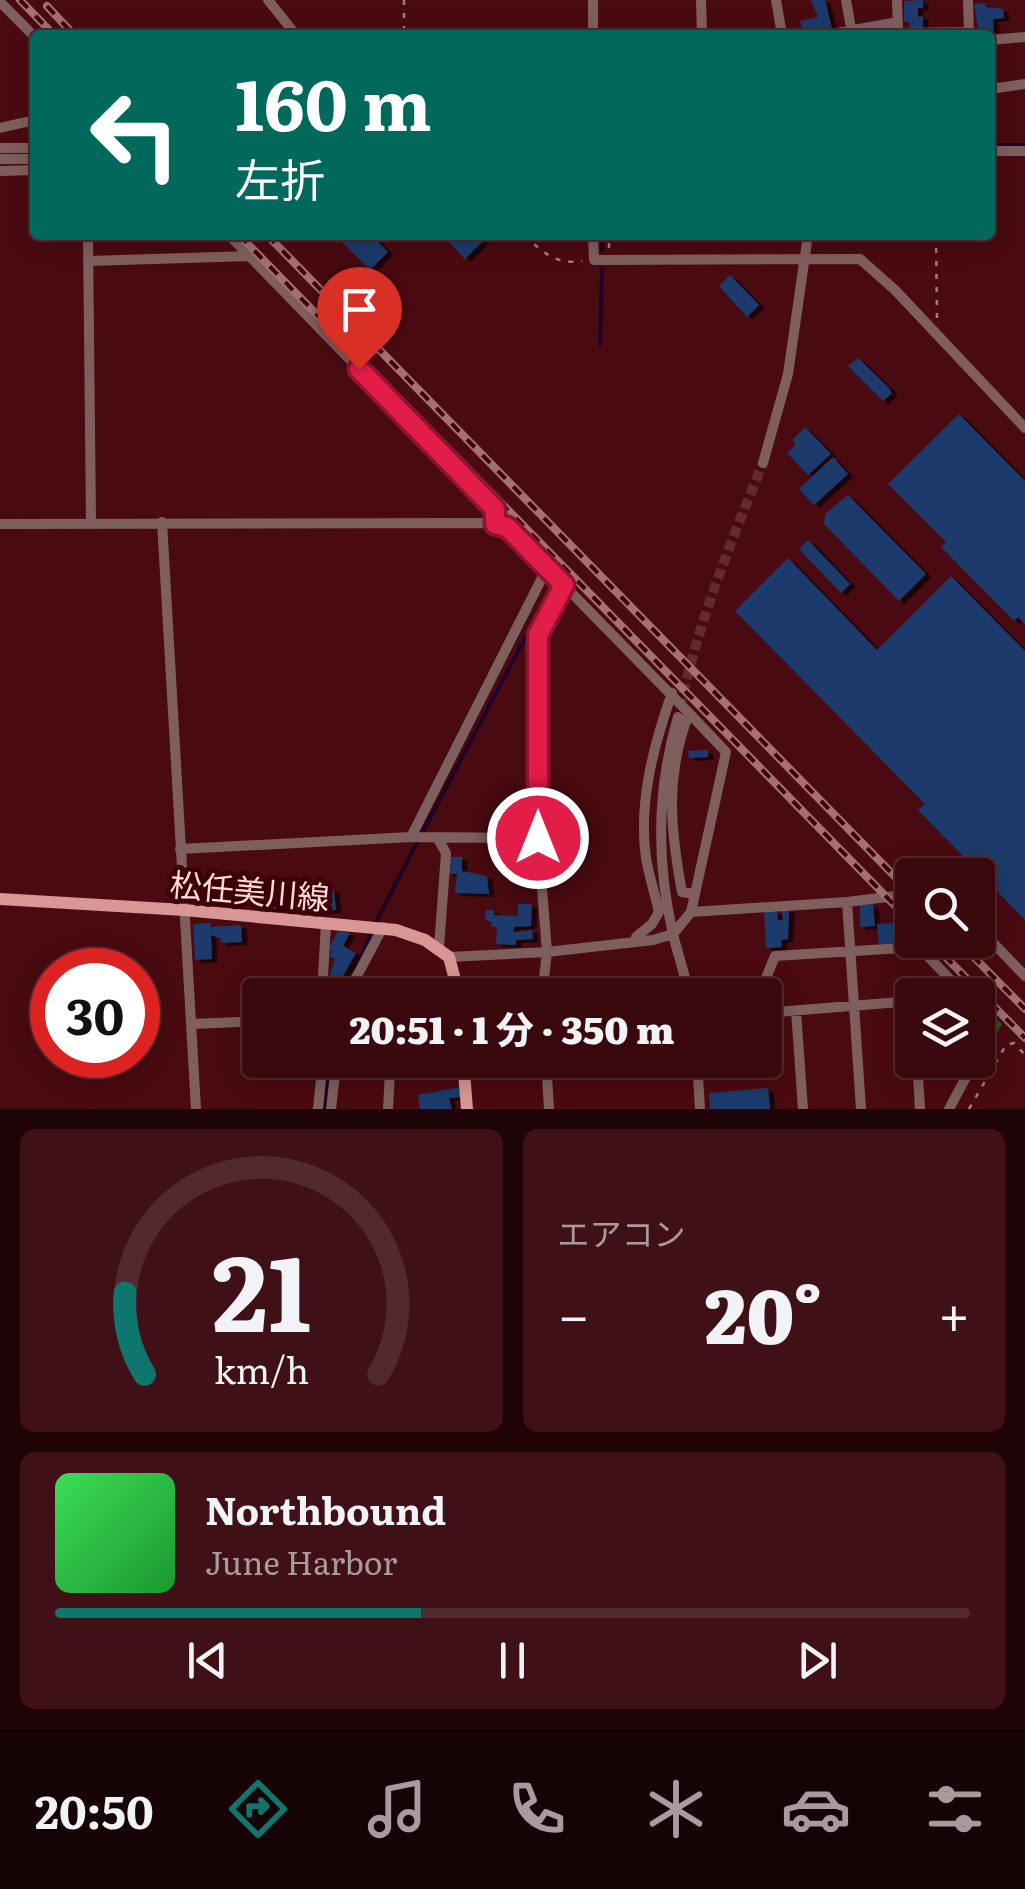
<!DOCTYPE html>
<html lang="ja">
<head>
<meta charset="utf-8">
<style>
  :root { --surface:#38080d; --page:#3f1116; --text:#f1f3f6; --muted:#ab9a9d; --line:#52292e; --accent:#0f766e }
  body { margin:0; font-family:Literata,"Noto Sans JP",serif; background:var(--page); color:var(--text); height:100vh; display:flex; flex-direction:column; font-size:38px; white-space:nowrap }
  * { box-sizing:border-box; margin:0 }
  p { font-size:32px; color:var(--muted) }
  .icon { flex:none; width:55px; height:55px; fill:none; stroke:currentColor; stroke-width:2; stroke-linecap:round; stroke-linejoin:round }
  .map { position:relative; height:1109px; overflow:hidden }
  .drawer { display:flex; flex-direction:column; gap:20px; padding:20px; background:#1f0407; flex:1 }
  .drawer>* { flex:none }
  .hud { position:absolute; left:30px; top:30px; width:965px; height:210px; border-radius:10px; box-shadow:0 5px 25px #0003,0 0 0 2px var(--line); background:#00695c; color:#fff; overflow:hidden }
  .buttons { position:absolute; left:895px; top:858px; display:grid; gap:20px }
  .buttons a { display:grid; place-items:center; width:100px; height:100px; border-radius:10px; background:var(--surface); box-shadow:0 5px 25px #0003,0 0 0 2px var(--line); font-size:50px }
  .speed { position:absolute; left:30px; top:948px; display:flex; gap:20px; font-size:50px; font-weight:700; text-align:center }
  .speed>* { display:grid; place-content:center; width:130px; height:130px; border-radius:50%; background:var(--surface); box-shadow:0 5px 25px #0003,0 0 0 2px var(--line); line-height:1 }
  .speed .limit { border:15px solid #d22; background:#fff; color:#111 }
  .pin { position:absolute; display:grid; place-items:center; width:85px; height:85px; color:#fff; margin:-102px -42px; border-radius:50% 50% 50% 0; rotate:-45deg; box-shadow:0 0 10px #0007 }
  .pin .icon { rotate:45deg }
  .me { position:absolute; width:110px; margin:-55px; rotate:0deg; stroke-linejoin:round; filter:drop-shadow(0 0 8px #0008) }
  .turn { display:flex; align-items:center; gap:35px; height:210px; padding:0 40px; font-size:45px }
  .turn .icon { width:130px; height:130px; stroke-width:2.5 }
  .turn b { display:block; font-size:70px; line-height:85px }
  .big { font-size:75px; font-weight:800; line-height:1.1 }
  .drawer .tile { flex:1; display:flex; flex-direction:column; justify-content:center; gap:15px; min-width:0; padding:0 35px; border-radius:15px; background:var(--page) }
  .drawer .dial { align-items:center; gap:0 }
  .dial svg { height:260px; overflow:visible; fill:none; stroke:var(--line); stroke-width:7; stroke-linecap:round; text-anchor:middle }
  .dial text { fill:var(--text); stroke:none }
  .song { display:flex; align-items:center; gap:30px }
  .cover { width:120px; height:120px; border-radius:15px; background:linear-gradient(135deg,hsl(130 70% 55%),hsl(130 70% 35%)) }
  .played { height:10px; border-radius:5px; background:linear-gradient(90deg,var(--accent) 40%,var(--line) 40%) }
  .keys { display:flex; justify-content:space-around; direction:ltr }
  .heat { display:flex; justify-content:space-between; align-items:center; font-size:55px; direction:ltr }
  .drawer .tiles { flex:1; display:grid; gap:20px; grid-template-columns:1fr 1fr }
  .tile:last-child { grid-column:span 2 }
  .trip { position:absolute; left:242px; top:978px; width:540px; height:100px; border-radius:10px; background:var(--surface); box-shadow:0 5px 25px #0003,0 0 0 2px var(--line); font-weight:800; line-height:100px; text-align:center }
  .menu { display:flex; height:160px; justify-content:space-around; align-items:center; background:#160305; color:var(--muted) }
  .menu .icon { width:70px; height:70px }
  .menu .selected { color:var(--accent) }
  .menu b { font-size:45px; color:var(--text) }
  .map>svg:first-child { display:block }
</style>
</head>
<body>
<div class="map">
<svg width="1025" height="1109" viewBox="0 0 1025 1109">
  <defs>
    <filter id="shadow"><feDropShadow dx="5.5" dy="3" stdDeviation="0" flood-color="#0009"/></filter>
  </defs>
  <rect width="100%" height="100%" fill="#4a0a11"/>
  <path fill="#1b5d11" d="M978,1001L1002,1024L978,1065Z"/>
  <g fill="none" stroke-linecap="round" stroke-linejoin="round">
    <path stroke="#1f0025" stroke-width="4" d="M990,145H1025
      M602,250V235
      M600,344L602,269
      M422,833L555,581
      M376,922L417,842
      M356,968L372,931
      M325,1109L328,1074"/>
  </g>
  <path fill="#1e3a6c" filter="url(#shadow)" d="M811,0H825L832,29L804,35L800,21L818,17Z
    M923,0V8H918V17L923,16V28H909V22H904V1Z
    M985,3L986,7L1003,9L1004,18L993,19L994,35H979L974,4Z
    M335,235H371L388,252L370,270Z
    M442,235H489L465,259Z
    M730,275L759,305L747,317L719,286Z
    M858,358L889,388L892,393L883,401L848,366Z
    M959,414L1025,481V624L1018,617L1014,621L941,547L946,542L888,484Z
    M805,427L831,454L808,475L787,453L795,445L793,439Z
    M833,457L848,474L814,505L799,489Z
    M848,495L926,574L899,601L824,524L825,514Z
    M808,540L850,584L841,593L799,549Z
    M788,558L877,650L951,576L1025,651V920L918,810L925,804L735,611Z
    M708,750V757L689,758L688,751Z
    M447,857H462V871L487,876L489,894L455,893L457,874H447Z
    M334,890L336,910L310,912L309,906L307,909H267L266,894L277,893V902H281L280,893Z
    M518,904H532L531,926L514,927V932L532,930L533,939L516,940V945L496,944L497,927H491L492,923L485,919L486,910H494V915L518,916Z
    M873,904L875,926L860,927V905Z
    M789,909L788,939L781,940L782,947L766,948L764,912L777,911L778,920H783L782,910Z
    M210,923L211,927L241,925L242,942L221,943V939L211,935L212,959L195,960L193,924Z
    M893,923L894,936L901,935L902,944H879L877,924Z
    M338,931L350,933L343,946L356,953L339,983L329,977L335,959L329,956L332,951L328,949Z
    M918,978L919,990L916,994H906L905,979Z
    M460,1087L462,1097L449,1098L452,1109H420L418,1095Z
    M768,1088L770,1109H710L709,1093Z"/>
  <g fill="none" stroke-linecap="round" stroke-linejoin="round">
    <path stroke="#652a2f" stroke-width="10" stroke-dasharray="10 5" stroke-linecap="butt" d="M680,708C698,623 730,544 763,463"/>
    <path stroke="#ab7b7d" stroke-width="2.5" stroke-dasharray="5 8" stroke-linecap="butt" d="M404,0V35
      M525,235C543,253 556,265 582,261
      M936,235L937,318
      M609,248V235
      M969,1109L1006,1045L1014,1043L1025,1055"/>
    <path stroke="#7f5f5e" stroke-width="10" d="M268,0L296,35
      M593,0V35
      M701,0L702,35
      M776,0L782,35
      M846,0L852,34
      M897,0L898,29
      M968,0L969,34
      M0,2L35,37
      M899,33L969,32
      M826,35L898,22
      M990,40L1025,37
      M990,89L1025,84
      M0,128L35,120
      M0,148H35
      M990,151H1025
      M0,159H35
      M0,171L35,170
      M88,235L91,523
      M229,235L495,509V524
      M593,235L594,260L860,259L895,290L1025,428
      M88,261L250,256
      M763,463L788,374L808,235
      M162,522L196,1109
      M0,524L487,523L507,527L689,713
      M678,717C657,788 656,861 673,934C678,955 685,974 689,995
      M411,837L538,838
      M437,837L446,853L439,947
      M180,849L411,837L548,566
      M847,902L861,1109
      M691,912L847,902L912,894
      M978,927L1025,976
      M636,942V937L652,924L659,912C655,894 649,876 646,858C638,803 654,744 672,693
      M449,957L547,952L653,940L673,934L691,912L695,894L726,752L689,713C665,776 670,827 682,892L695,894
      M350,989L383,927
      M322,995L326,923
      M340,995L345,987L387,995
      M542,995L547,952L538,838V635L564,585
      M759,995L775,956L919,947L965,995
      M796,1011L803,1109
      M765,1013L912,1001
      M192,1024L260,1021
      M546,1060L549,1109
      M697,1060L700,1109
      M917,1060L920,1109
      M318,1109L323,1060
      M331,1109L336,1065L390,1071L388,1109
      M949,1109L972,1066V1060"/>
    <path stroke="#d89694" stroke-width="12" d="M0,899L184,910L396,930L425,940L449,957L459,995
      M463,1060L467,1109"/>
    <g stroke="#a37174" stroke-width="8">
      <path id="rail" d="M20,0L54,35
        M47,6L74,35
        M239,235L912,923
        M267,235L912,894
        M929,940L1025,1038
        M957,940L1025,1009"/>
    </g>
    <use href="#rail" stroke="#3e0007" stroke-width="4" stroke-dasharray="11" stroke-linecap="butt"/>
  </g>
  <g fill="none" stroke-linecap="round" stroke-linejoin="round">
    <g stroke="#92132f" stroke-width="25">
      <path id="route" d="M359,369L495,509V524L507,527L564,585L538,635V838"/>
    </g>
    <use href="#route" stroke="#e11d48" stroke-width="18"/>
  </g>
  <g text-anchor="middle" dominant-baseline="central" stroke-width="10" stroke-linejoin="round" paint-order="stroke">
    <g font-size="32" fill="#fedcda" stroke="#3e0007">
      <text transform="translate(250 889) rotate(5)">松任美川線</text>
    </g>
  </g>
</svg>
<div class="buttons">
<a><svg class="icon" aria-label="search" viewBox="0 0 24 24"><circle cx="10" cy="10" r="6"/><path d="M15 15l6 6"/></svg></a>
<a><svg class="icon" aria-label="layers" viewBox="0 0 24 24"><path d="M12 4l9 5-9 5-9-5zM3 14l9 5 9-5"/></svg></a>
</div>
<div class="speed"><div class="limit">30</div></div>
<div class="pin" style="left:359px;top:369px;background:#d93025"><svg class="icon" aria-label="arrive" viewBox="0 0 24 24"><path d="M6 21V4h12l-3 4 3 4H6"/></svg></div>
<svg class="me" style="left:538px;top:838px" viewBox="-20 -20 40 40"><circle r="17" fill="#e11d48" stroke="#fff" stroke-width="3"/><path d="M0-11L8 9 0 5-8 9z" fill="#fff"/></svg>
<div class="trip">20:51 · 1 分 · 350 m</div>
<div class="hud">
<div class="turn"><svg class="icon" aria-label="left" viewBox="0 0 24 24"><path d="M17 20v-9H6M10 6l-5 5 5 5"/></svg><div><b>160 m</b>左折</div></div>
</div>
</div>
<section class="drawer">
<div class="tiles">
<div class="tile dial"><svg viewBox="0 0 100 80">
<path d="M14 69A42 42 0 1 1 86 69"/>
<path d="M14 69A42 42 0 0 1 8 44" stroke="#0f766e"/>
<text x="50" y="56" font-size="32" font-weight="700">21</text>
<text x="50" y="72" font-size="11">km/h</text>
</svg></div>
<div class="tile"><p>エアコン</p>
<div class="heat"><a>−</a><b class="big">20°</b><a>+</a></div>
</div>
<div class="tile">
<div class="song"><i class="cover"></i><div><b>Northbound</b><p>June Harbor</p></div></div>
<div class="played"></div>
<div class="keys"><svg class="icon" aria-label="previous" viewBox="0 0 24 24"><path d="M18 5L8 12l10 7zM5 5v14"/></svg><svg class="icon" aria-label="pause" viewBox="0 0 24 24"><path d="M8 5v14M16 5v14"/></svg><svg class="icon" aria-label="next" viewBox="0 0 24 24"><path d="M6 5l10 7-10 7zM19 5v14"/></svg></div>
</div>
</div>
</section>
<nav class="menu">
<b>20:50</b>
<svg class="icon selected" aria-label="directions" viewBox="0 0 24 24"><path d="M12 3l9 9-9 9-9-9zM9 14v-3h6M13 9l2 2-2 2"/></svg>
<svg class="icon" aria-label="music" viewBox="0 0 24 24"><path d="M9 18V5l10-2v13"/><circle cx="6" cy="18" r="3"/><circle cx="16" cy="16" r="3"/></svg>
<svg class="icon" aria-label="phone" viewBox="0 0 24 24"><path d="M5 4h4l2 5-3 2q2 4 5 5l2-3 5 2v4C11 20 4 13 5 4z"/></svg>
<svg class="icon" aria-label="climate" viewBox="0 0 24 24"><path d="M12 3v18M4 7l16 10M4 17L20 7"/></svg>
<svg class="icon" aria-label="car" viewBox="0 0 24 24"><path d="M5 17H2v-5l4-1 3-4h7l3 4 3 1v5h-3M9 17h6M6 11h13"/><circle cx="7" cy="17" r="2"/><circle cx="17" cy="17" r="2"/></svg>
<svg class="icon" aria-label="filters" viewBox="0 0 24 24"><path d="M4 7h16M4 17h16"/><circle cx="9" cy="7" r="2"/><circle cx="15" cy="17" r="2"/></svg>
</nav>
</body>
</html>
